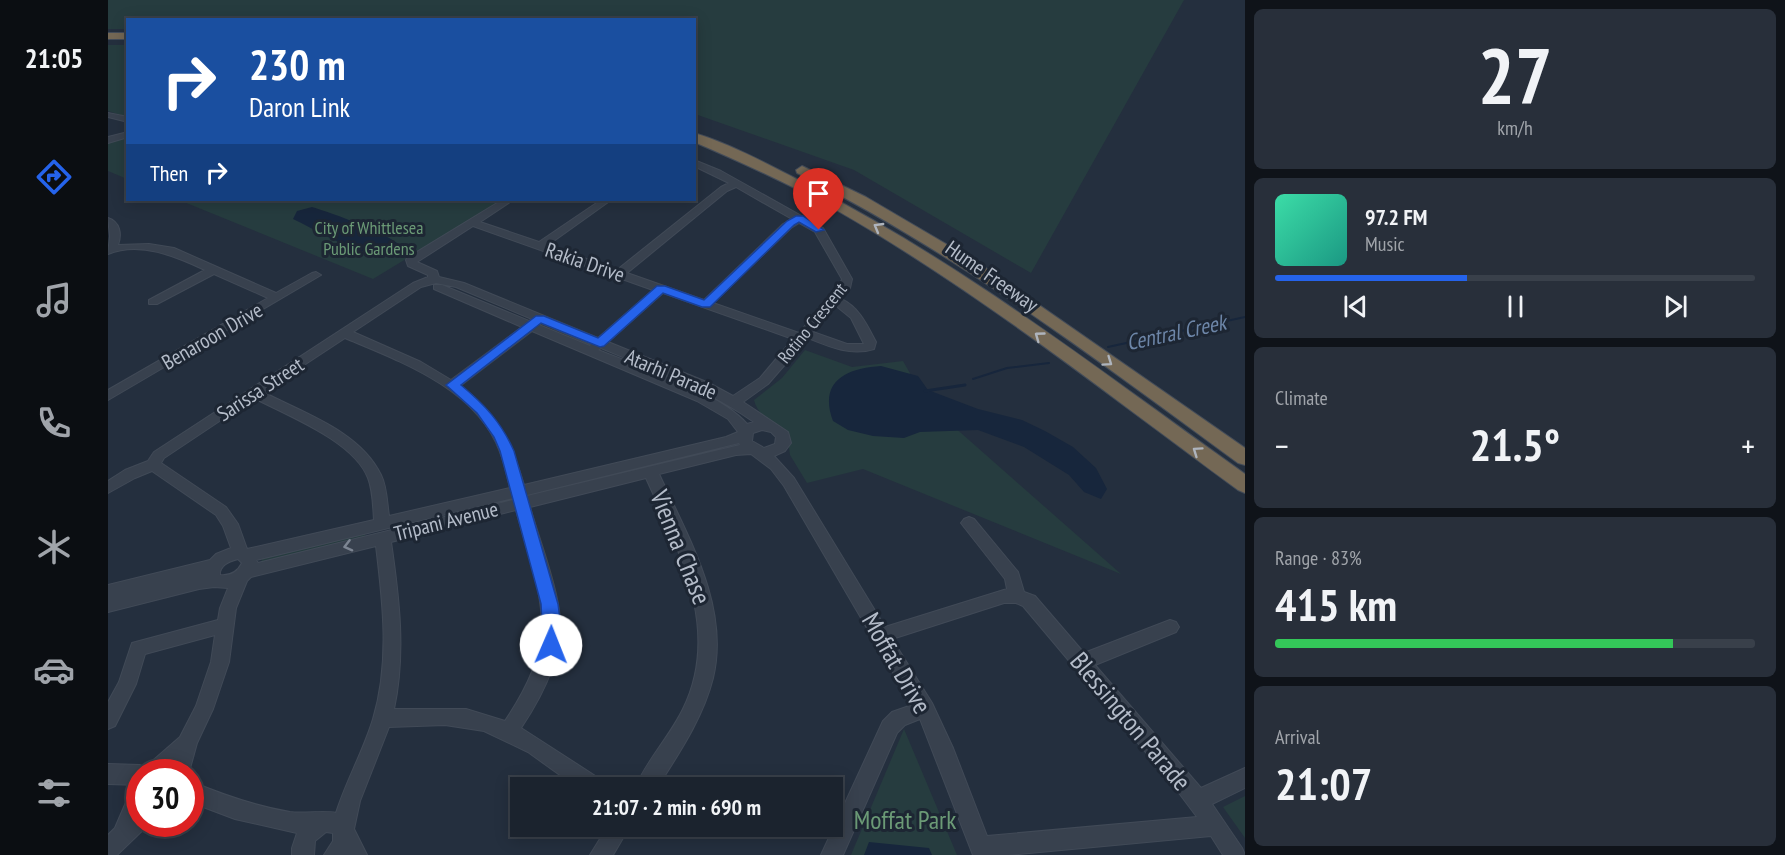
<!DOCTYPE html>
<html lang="en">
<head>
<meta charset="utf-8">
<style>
  :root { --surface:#1b232e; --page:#282f3a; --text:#f1f3f6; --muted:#a0a4aa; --line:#39404a; --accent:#2563eb }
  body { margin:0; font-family:"PT Sans Narrow",sans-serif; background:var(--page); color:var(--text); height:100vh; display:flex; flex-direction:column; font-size:22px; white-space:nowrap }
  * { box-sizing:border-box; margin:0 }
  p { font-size:20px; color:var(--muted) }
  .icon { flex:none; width:33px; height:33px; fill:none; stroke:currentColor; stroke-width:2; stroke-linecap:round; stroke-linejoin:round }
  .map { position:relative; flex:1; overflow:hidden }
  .panel { display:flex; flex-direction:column; gap:9px; padding:9px; background:#0f1319; width:540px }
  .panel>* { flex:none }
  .guide { position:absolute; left:18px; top:18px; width:570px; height:183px; border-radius:0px; box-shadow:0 3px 15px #0003,0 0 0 2px var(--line); background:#1a4fa0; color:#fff; overflow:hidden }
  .speed { position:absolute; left:18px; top:759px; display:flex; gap:12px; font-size:30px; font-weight:700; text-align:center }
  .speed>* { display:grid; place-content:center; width:78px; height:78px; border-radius:50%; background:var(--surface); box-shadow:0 3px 15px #0003,0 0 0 2px var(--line); line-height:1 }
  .speed .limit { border:9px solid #d22; background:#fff; color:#111 }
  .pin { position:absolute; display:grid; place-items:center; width:51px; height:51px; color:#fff; margin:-62px -26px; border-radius:50% 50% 50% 0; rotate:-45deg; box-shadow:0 0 6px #0007 }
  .pin .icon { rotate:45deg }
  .me { position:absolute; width:66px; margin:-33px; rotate:1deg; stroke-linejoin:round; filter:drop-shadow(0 0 4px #0008) }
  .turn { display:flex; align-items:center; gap:21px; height:126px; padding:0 24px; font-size:27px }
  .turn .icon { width:78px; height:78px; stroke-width:2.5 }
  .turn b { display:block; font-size:42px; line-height:51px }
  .then { display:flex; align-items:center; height:57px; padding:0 24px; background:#0003; gap:12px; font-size:22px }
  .big { font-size:45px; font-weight:600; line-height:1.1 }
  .panel .card { flex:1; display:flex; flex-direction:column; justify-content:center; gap:9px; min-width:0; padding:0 21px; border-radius:9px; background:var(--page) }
  .panel .dial { align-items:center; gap:0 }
  .dial b { font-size:78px; line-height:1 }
  .song { display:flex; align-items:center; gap:18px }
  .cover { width:72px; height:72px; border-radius:9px; background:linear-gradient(135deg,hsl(160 70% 55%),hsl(170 70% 35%)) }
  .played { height:6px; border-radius:3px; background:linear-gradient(90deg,var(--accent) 40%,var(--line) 40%) }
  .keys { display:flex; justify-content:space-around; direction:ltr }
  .heat { display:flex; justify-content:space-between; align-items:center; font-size:33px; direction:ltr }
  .charge { height:9px; border-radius:4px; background:linear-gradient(90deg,#34c759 83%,var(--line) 0) }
  .trip { position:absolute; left:402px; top:777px; width:333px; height:60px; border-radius:0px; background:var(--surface); box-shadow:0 3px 15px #0003,0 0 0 2px var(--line); font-weight:600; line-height:60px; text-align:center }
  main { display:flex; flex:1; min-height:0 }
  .menu { display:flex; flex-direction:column; width:108px; justify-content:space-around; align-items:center; background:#0b0e12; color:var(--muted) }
  .menu .icon { width:42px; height:42px }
  .menu .current { color:var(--accent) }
  .menu b { font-size:27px; color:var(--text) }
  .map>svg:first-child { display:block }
</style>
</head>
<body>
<main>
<nav class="menu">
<b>21:05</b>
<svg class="icon current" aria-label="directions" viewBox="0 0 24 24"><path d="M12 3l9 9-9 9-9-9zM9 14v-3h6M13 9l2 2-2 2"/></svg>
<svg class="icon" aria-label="music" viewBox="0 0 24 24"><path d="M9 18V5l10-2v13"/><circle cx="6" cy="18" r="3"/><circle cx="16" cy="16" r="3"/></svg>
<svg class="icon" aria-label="phone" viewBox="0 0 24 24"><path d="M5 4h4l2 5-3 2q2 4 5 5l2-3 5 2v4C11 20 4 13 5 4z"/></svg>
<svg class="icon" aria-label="climate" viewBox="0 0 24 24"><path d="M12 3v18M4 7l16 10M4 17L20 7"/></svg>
<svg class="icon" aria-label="car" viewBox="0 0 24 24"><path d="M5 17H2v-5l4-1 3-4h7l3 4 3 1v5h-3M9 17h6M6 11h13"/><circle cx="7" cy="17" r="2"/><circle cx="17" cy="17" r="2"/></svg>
<svg class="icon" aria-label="filters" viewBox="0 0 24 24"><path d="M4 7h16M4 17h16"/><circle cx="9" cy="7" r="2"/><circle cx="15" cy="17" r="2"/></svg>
</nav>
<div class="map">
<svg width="1137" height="855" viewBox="0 0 1137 855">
  <rect width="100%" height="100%" fill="#242f3e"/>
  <path fill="#263c3f" d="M0,0H1076L923,273L746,170L587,114L586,20H20L19,29H0Z
    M0,45H19V117L0,111Z
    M19,137V179L0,171V142Z
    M71,200H395L265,279Z
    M697,350L744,367L795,361L819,403L1013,574L755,469L699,483L682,455L679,434C667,426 649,415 646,400L674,378Z
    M257,533V537L153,563L154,559Z
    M796,729L849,855H743Z
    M1137,796V838L1115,807Z"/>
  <path fill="#17263c" d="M204,207C224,213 283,234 295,248C277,273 207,229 185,219L189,211Z
    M773,366L810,376L820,390L870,409L914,420L937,431L965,447L988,468L999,489L993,499L976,492L961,475L916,447L870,430L812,432L796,438L765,436L740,430L725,421C710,381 739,368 773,366Z
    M761,842L821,848L824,855H756Z"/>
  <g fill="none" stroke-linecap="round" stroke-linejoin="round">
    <path stroke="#17263c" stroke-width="2" d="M1000,347L1137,317
      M865,379L899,368L941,363"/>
    <path stroke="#17263c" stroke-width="3" d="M817,391L857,385"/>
    <g stroke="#414a57" stroke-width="2">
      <path id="minor" d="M0,113L20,117V122L0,117Z
        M20,132V137L0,143V137Z
        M586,160L613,171L715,228L744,279L742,288L733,299C751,307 759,325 768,342L766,349C743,356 722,347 700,338L660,384L635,402L680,432L683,443L677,451L666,456L686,478L777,627L899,589L897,579L853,523L856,519L861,517L866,519L910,572L916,592L927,596L976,653L1062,620L1068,622L1071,627L1068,632L987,665L1093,788L1137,768V788L1104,804L1134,848L1137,855H1115L1103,836L900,855H865L812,719L797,725L789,733L735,855H713L775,721L784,712L804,705L676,486L663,469L643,454L628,455L551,474C580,537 622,607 605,678C595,718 571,753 549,788H527C539,760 562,736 575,709C614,630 571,551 538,478L422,507C431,539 444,571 450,604C459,648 437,692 413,728L495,781L498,788H470L420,752L376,731L337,725L281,727L252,801L246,829L259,855H216L225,841V833L218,832L207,841L206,855H184V848L189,833L127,819L82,802V781C115,795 147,806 182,812C196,814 217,810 228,813C238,781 255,752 265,719C282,663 275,603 268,546L143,577L139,581L128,608L121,662L105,709L89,743L81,772H32V785L0,784V764L32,765L39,769L41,764L72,737L88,706L103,662L107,635L37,654L28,684L7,726L0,729V702L11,682L24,643L110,620L112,608L120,588L106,587L91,589L0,612V585L102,560L108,554L123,548L115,526L108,515L44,471L27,478L0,493V481L17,470L40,461L46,452L305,283L320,277V275L300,266L298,260L299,258L394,200H405L372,222L431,242L493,200H503L440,245L509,270L613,187L621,183L586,166ZM628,187L684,219L675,224L596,300L519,273L619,191ZM691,223L707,232L734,279L731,287L691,333L605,303L683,228ZM365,226L545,290L490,338L356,283L331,277L329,271L309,262ZM328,283L348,287L424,319L421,321L334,285H326V289L414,327L343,380L313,362L245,332L313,287ZM555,293L685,339L652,378L625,396L601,383L500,342ZM727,305L743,318L756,344H739L705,332ZM433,323L483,344L482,346L431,325ZM424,331L589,401L620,419L630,432L618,437L416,485C404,444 388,411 352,386ZM237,338C294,362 369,389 392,452C397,464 399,476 402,488L281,516C279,503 279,487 273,475C252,431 195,413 155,392ZM493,348C546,370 599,389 646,422L639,424C613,393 530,366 490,350ZM146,398C180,416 246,441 260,478C265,491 265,506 266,520L139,549L130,524L118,507L53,463L56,458ZM654,430L663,432L668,437L667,444L656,448L644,441L645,433ZM631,443L632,445L419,496V495ZM405,498V500L150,563L148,560ZM408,510C433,601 455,635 397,721L358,709H286C298,653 291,597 283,542ZM130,559L134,563C129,573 122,576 112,575C111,565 122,561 130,559ZM896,603H908L915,606L1062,781L1089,817L879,836L845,748L824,703L784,639Z
        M0,218C12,222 14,234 10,245L41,244L66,248L168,293L204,273L208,272L213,275L0,400V390L160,298L106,274L49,304H41V300L97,270C67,256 32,241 0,254L2,236Z
        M29,790L32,791V824H40L39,826L9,855H0V835L7,828L22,793Z
        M500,826H522L505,855H482Z"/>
    </g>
    <g stroke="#434c59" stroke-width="2">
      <path id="highway" d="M0,33H20V39H0Z
        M586,133C624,144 671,170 706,188C860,267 997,375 1137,474V493L1130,490C999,394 871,292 730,211C684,185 635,163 586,142Z
        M694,166L758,197L872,264L1137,448V465L1130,463C985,357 850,254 689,173L688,170Z"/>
    </g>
    <use href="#minor" fill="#38414e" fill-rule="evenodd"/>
    <use href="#highway" fill="#746855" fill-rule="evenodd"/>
  </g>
  <defs><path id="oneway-chevron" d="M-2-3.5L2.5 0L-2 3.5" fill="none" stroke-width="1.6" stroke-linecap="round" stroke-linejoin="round" transform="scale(1.5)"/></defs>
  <g stroke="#aeb4bd">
    <use href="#oneway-chevron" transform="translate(770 227) rotate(-150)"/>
    <use href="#oneway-chevron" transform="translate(931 336) rotate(-144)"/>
    <use href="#oneway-chevron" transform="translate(1000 362) rotate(35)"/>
    <use href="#oneway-chevron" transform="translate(1089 451) rotate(-145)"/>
  </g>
  <use stroke="#7c8592" href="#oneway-chevron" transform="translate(240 546) rotate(166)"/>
  <path fill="#2563eb" stroke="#184099" stroke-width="1.5" d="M688,216H695L716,230L708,232L691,222L686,225L602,307H594L555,293L496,346L492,347L433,323L353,385C377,405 393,422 406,451L450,604C452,619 456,636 449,650L443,653L437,650C433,643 434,615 433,604L392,451L386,437L369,413L338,385L428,316H436L490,338L549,286H557L596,300L679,221Z"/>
  <g text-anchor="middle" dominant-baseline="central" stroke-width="6" stroke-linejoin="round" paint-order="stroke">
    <g font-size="18" fill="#6b9a76" stroke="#1d2633">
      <text x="261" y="227">City of Whittlesea<tspan x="261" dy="21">Public Gardens</tspan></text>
    </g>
    <g font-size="18" fill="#b4bcc9" stroke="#1d2633">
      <text transform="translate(704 323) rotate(-51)">Rotino Crescent</text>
    </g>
    <g font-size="21" fill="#b4bcc9" stroke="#1d2633">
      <text transform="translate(477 262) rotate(19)">Rakia Drive</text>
      <text transform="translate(884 276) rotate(35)">Hume Freeway</text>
      <text transform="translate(104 336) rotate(-30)">Benaroon Drive</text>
      <text transform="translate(563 374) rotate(23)">Atarhi Parade</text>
      <text transform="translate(152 389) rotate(-33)">Sarissa Street</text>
      <text transform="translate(338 521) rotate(-14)">Tripani Avenue</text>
    </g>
    <g font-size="22" font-style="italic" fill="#6d86a8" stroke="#1d2633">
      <text transform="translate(1068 332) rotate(-12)">Central Creek</text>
    </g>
    <g font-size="26" fill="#b4bcc9" stroke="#1d2633">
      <text transform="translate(573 547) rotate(68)">Vienna Chase</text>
      <text transform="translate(789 663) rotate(60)">Moffat Drive</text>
      <text transform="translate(1023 721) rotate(50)">Blessington Parade</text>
    </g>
    <g font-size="26" fill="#6b9a76" stroke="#1d2633">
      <text x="797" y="819">Moffat Park</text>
    </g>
  </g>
</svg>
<div class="speed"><div class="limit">30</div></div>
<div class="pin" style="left:711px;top:230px;background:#d93025"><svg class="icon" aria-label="arrive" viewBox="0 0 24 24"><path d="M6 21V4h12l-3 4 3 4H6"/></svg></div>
<svg class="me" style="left:443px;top:645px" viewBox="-20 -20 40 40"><circle r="19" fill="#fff"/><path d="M0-13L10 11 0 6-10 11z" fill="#2563eb"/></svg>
<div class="trip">21:07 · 2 min · 690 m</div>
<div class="guide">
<div class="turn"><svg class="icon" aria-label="right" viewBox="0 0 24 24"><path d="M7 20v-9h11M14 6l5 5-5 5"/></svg><div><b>230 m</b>Daron Link</div></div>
<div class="then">Then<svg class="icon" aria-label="right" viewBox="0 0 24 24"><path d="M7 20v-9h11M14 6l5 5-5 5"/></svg></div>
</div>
</div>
<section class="panel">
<div class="card dial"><b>27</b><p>km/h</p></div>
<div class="card">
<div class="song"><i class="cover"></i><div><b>97.2 FM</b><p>Music</p></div></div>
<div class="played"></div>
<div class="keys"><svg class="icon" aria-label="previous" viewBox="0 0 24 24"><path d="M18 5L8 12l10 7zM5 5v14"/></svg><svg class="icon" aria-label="pause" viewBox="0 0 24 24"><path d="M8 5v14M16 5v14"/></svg><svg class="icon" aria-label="next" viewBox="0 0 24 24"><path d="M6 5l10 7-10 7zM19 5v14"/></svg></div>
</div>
<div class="card"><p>Climate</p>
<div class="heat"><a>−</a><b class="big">21.5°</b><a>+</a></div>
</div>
<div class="card"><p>Range · 83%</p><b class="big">415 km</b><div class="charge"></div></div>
<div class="card"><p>Arrival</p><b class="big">21:07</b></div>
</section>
</main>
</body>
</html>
